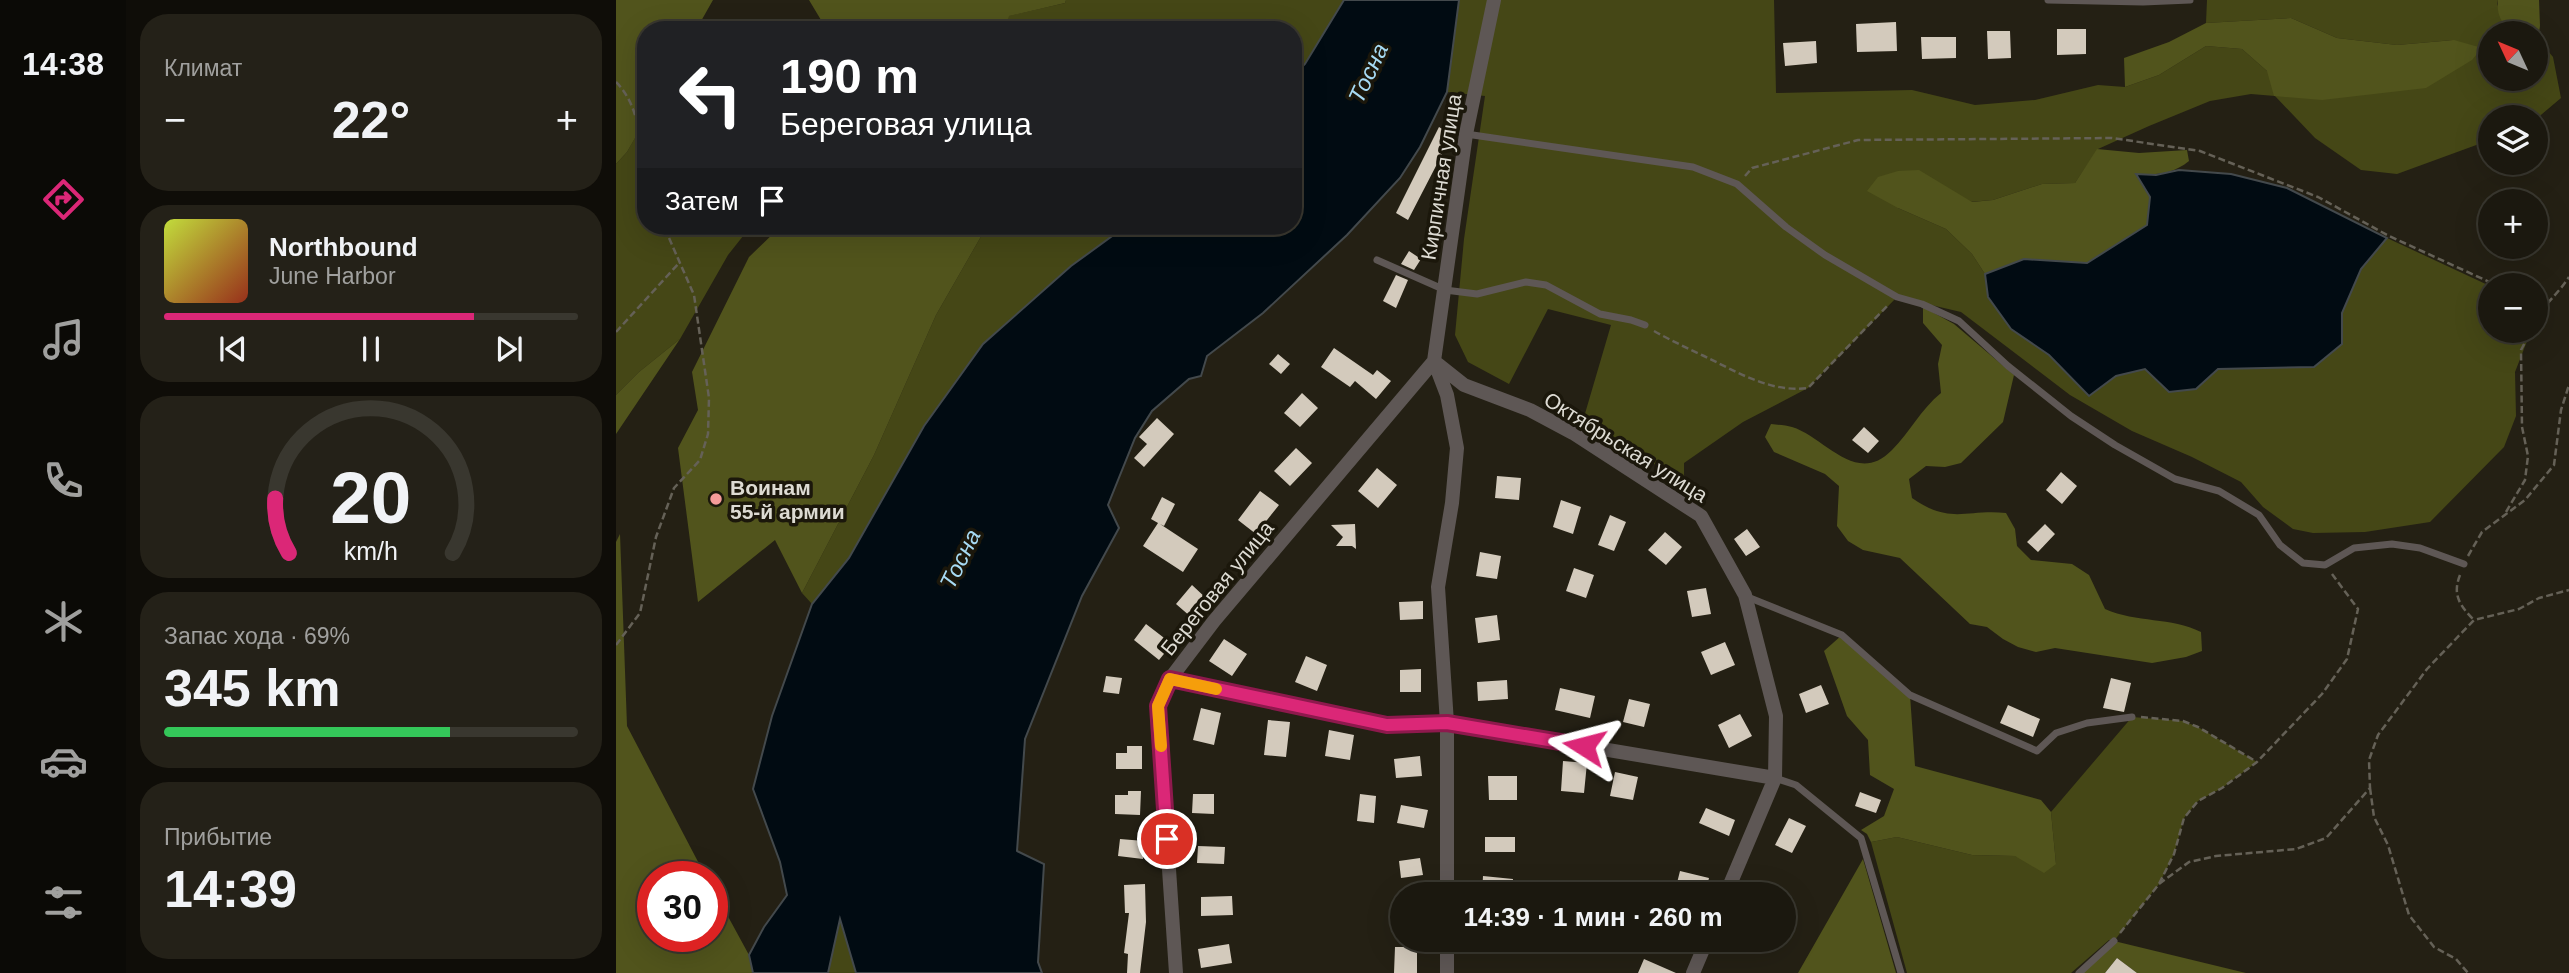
<!DOCTYPE html>
<html lang="ru">
<head>
<meta charset="utf-8">
<style>
  :root { --surface:#1b180f; --page:#242118; --text:#f1f3f6; --muted:#a0a09e; --line:#39372f; --accent:#db2777 }
  body { margin:0; font-family:Helvetica,sans-serif; background:var(--page); color:var(--text); height:100vh; display:flex; flex-direction:column; font-size:26px; white-space:nowrap }
  * { box-sizing:border-box; margin:0 }
  p { font-size:23px; color:var(--muted) }
  .icon { flex:none; width:38px; height:38px; fill:none; stroke:currentColor; stroke-width:2; stroke-linecap:round; stroke-linejoin:round }
  .map { position:relative; flex:1; overflow:hidden }
  .side { display:flex; flex-direction:column; gap:14px; padding:14px; background:#0f0d08; width:490px }
  .side>* { flex:none }
  .hud { position:absolute; left:21px; top:21px; width:665px; height:214px; border-radius:28px; box-shadow:0 7px 28px #0002,0 0 0 2px var(--line); background:#202124; color:#fff; overflow:hidden }
  .needle { width:46px; rotate:314deg }
  .tools { position:absolute; left:1862px; top:21px; display:grid; gap:14px }
  .tools a { display:grid; place-items:center; width:70px; height:70px; border-radius:50%; background:var(--surface); box-shadow:0 7px 28px #0002,0 0 0 2px var(--line); font-size:35px }
  .speed { position:absolute; left:21px; top:861px; display:flex; gap:14px; font-size:35px; font-weight:700; text-align:center }
  .speed>* { display:grid; place-content:center; width:91px; height:91px; border-radius:50%; background:var(--surface); box-shadow:0 7px 28px #0002,0 0 0 2px var(--line); line-height:1 }
  .speed .limit { border:10px solid #d22; background:#fff; color:#111 }
  .pin { position:absolute; display:grid; place-items:center; width:60px; height:60px; color:#fff; margin:-30px; border:4px solid #fff; border-radius:50%; box-shadow:0 2px 7px #0007 }
  .me { position:absolute; width:77px; margin:-38px; rotate:279deg; stroke-linejoin:round; filter:drop-shadow(0 0 5px #0008) }
  .turn { display:flex; align-items:center; gap:24px; height:147px; padding:0 28px; font-size:32px }
  .turn .icon { width:91px; height:91px; stroke-width:2.5 }
  .turn b { display:block; font-size:49px; line-height:60px }
  .then { display:flex; align-items:center; height:66px; padding:0 28px; background:#0003; gap:14px; font-size:26px }
  .big { font-size:52px; font-weight:600; line-height:1.1 }
  .side .widget { flex:1; display:flex; flex-direction:column; justify-content:center; gap:10px; min-width:0; padding:0 24px; border-radius:28px; background:var(--page) }
  .side .dial { align-items:center; gap:0 }
  .dial svg { height:182px; overflow:visible; fill:none; stroke:var(--line); stroke-width:7; stroke-linecap:round; text-anchor:middle }
  .dial text { fill:var(--text); stroke:none }
  .song { display:flex; align-items:center; gap:21px }
  .cover { width:84px; height:84px; border-radius:10px; background:linear-gradient(135deg,hsl(70 70% 55%),hsl(10 70% 35%)) }
  .played { height:7px; border-radius:4px; background:linear-gradient(90deg,var(--accent) 75%,var(--line) 75%) }
  .keys { display:flex; justify-content:space-around; direction:ltr }
  .heat { display:flex; justify-content:space-between; align-items:center; font-size:38px; direction:ltr }
  .charge { height:10px; border-radius:5px; background:linear-gradient(90deg,#34c759 69%,var(--line) 0) }
  .trip { position:absolute; left:774px; top:882px; width:406px; height:70px; border-radius:35px; background:var(--surface); box-shadow:0 7px 28px #0002,0 0 0 2px var(--line); font-weight:600; line-height:70px; text-align:center }
  main { display:flex; flex:1; min-height:0 }
  .menu { display:flex; flex-direction:column; width:126px; justify-content:space-around; align-items:center; background:#0b0a06; color:var(--muted) }
  .menu .icon { width:49px; height:49px }
  .menu .current { color:var(--accent) }
  .menu b { font-size:32px; color:var(--text) }
  .map>svg:first-child { display:block }
</style>
</head>
<body>
<main>
<nav class="menu">
<b>14:38</b>
<svg class="icon current" aria-label="directions" viewBox="0 0 24 24"><path d="M12 3l9 9-9 9-9-9zM9 14v-3h6M13 9l2 2-2 2"/></svg>
<svg class="icon" aria-label="music" viewBox="0 0 24 24"><path d="M9 18V5l10-2v13"/><circle cx="6" cy="18" r="3"/><circle cx="16" cy="16" r="3"/></svg>
<svg class="icon" aria-label="phone" viewBox="0 0 24 24"><path d="M5 4h4l2 5-3 2q2 4 5 5l2-3 5 2v4C11 20 4 13 5 4z"/></svg>
<svg class="icon" aria-label="climate" viewBox="0 0 24 24"><path d="M12 3v18M4 7l16 10M4 17L20 7"/></svg>
<svg class="icon" aria-label="car" viewBox="0 0 24 24"><path d="M5 17H2v-5l4-1 3-4h7l3 4 3 1v5h-3M9 17h6M6 11h13"/><circle cx="7" cy="17" r="2"/><circle cx="17" cy="17" r="2"/></svg>
<svg class="icon" aria-label="filters" viewBox="0 0 24 24"><path d="M4 7h16M4 17h16"/><circle cx="9" cy="7" r="2"/><circle cx="15" cy="17" r="2"/></svg>
</nav>
<section class="side">
<div class="widget"><p>Климат</p>
<div class="heat"><a>−</a><b class="big">22°</b><a>+</a></div>
</div>
<div class="widget">
<div class="song"><i class="cover"></i><div><b>Northbound</b><p>June Harbor</p></div></div>
<div class="played"></div>
<div class="keys"><svg class="icon" aria-label="previous" viewBox="0 0 24 24"><path d="M18 5L8 12l10 7zM5 5v14"/></svg><svg class="icon" aria-label="pause" viewBox="0 0 24 24"><path d="M8 5v14M16 5v14"/></svg><svg class="icon" aria-label="next" viewBox="0 0 24 24"><path d="M6 5l10 7-10 7zM19 5v14"/></svg></div>
</div>
<div class="widget dial"><svg viewBox="0 0 100 80">
<path d="M14 69A42 42 0 1 1 86 69"/>
<path d="M14 69A42 42 0 0 1 8 45" stroke="#db2777"/>
<text x="50" y="56" font-size="32" font-weight="700">20</text>
<text x="50" y="72" font-size="11">km/h</text>
</svg></div>
<div class="widget"><p>Запас хода · 69%</p><b class="big">345 km</b><div class="charge"></div></div>
<div class="widget"><p>Прибытие</p><b class="big">14:39</b></div>
</section>
<div class="map">
<svg width="1953" height="973" viewBox="0 0 1953 973">
  <rect width="100%" height="100%" fill="#242014"/>
  <path fill="#454716" d="M450,0H728L689,64L677,76V30H388L392,16L449,3Z
    M843,0H1158L1160,93L1296,90L1359,105L1419,100L1482,85L1509,87L1543,75L1590,46L1626,49L1651,71L1838,40L1781,45L1721,38L1675,18L1590,23L1591,0H1882L1881,4L1890,28L1896,33H1874V79H1920V39H1922L1937,57L1945,98L1920,119V117H1874V140L1781,174L1745,170L1699,138L1659,96L1635,94L1594,101L1533,126L1482,149L1459,183L1426,184L1377,200L1282,208L1330,229L1356,254L1369,274L1372,297L1395,328L1433,355L1473,396L1500,376L1530,369L1580,389L1601,369L1698,367L1726,344V313L1745,269L1771,238L1874,286V331H1915L1899,372L1900,416L1888,447L1814,522L1749,532L1697,533L1677,529L1647,507L1625,482L1576,457L1516,431L1454,395L1345,312L1281,297L1192,388L1127,422L1068,463V484L968,417L995,325L932,309L893,384L852,362L839,335L848,239L869,96L831,92Z
    M30,135V226H135L112,255L64,339L23,372L0,395V164L11,152L20,136Z
    M371,226H510L455,266L367,344L308,426L233,558L196,604L186,593L258,455L320,315Z
    M1516,717L1567,721L1582,727L1641,762L1606,788L1582,801L1568,818L1558,854L1543,884L1498,941L1493,940L1455,973H1291L1255,842L1281,837L1356,855L1399,856L1440,864L1435,812Z
    M224,918L240,973H212Z"/>
  <path fill="#51541c" d="M0,0H97L80,30H30V119L11,152L0,164Z
    M193,0H450L449,3L393,16L388,30H211Z
    M1882,0H1923L1924,26L1922,39H1920V33H1896C1886,24 1880,14 1882,0Z
    M1675,18L1721,38L1781,45L1838,40L1866,48L1856,60L1810,88L1706,100L1658,96L1651,71L1626,49L1590,46L1543,75L1509,87L1508,58L1553,42L1590,23Z
    M1481,149L1523,153L1571,150L1573,161C1557,174 1541,175 1521,174L1534,197L1531,225L1471,263L1408,259L1369,274L1356,254L1330,229L1282,208L1251,191L1262,177L1282,171L1303,170L1356,202L1377,200L1426,184L1459,183Z
    M165,226H371L320,315L258,455L186,593L159,540L82,602L62,448L82,410L76,372L133,257Z
    M1307,307L1338,324L1398,375L1387,422L1345,463L1329,467L1310,466L1293,479L1296,498C1335,525 1349,509 1390,513L1399,529L1401,546L1415,560L1456,564L1473,575L1489,609C1521,623 1555,617 1585,632L1586,651L1570,657L1536,663L1439,648L1420,652L1402,647L1387,639L1371,627L1354,624L1284,558L1247,550L1232,541L1221,526L1223,486L1209,474L1158,452L1149,437L1155,424C1162,425 1170,425 1176,427C1209,437 1240,487 1276,450C1294,432 1305,409 1325,393L1322,364L1326,345L1307,323Z
    M64,339L0,434V395L23,372Z
    M4,534L11,726L90,877H37V936H96V887L133,955L137,973H0V542Z
    M1226,635L1294,695L1299,766L1425,800L1435,812L1440,864L1428,873L1399,856L1356,855L1281,837L1255,842L1251,834L1245,830L1268,816L1278,789L1254,775L1252,740L1231,716L1208,651Z
    M1247,859L1280,973H1182Z
    M1498,941L1630,973H1521L1501,958L1489,973H1463Z"/>
  <path fill="#010b12" stroke="#43494c" stroke-width="2" d="M728,0H843L831,92L804,147L784,178L731,235L647,313L591,356L585,376L573,379L536,411L519,438L492,505L503,528L466,596L409,739L401,851L428,864L422,962L426,973H240L224,919L212,973H137L133,955L148,927L171,895L164,862L137,789L156,716L196,604L233,558L308,426L367,344L455,266L510,226H677V76L689,64Z
    M1563,170L1615,174L1671,188L1771,238L1745,269L1726,313V344L1698,367L1602,369L1580,389L1553,392L1529,369L1500,376L1473,396L1433,355L1395,329L1372,297L1369,274L1408,259L1471,263L1531,225L1534,197L1520,174L1540,175Z"/>
  <path fill="#d3cabc" d="M1280,22L1281,51L1241,52L1240,24Z
    M1441,29H1470V54L1441,55Z
    M1371,31H1394L1395,58L1372,59Z
    M1305,37H1340V58L1306,59Z
    M1200,41L1201,63L1169,66L1167,43Z
    M823,127L836,135L792,220L780,213Z
    M793,251L805,259L798,270L785,264Z
    M780,275L792,280L780,308L767,301Z
    M718,348L757,375L761,370L775,381L760,399L739,381L734,387L705,367Z
    M662,354L674,364L665,374L653,364Z
    M686,393L702,408L684,427L668,413Z
    M541,418L558,434L528,467L518,458L531,444L523,437Z
    M1248,427L1263,441L1252,453L1236,440Z
    M680,448L696,463L674,486L658,471Z
    M761,468L781,485L762,508L742,491Z
    M1445,472L1461,486L1446,504L1430,490Z
    M881,476L905,478L903,500L879,498Z
    M644,491L663,505L640,534L622,520Z
    M546,497L559,504L548,526L544,524L582,549L567,572L527,546L542,523L535,519Z
    M945,500L965,507L957,534L937,527Z
    M994,515L1010,522L998,551L982,545Z
    M739,524L740,549L736,546H720L727,537L715,525Z
    M1429,524L1439,534L1422,552L1411,542Z
    M1131,529L1144,547L1130,556L1118,539Z
    M1049,532L1066,547L1050,565L1032,550Z
    M864,552L885,556L881,579L860,576Z
    M958,568L978,575L970,598L950,591Z
    M576,585L591,599L575,617L560,604Z
    M1090,588L1095,614L1076,617L1071,591Z
    M807,601V619L784,620L783,602Z
    M881,615L884,640L862,643L859,618Z
    M530,624L556,644L543,660L518,640Z
    M608,639L631,654L616,676L593,661Z
    M1109,642L1119,665L1095,675L1085,652Z
    M690,656L711,665L701,691L679,682Z
    M805,669V692H784V670Z
    M490,676L506,678L503,694L487,692Z
    M1495,678L1515,683L1508,712L1487,708Z
    M891,680L892,699L862,701L861,682Z
    M1205,685L1213,704L1190,713L1183,694Z
    M944,688L979,696L974,718L939,710Z
    M1013,699L1034,704L1028,727L1007,722Z
    M1392,705L1424,719L1417,737L1384,723Z
    M585,708L605,713L598,745L577,740Z
    M1124,714L1136,736L1113,748L1102,725Z
    M652,720L674,722L670,757L648,755Z
    M713,730L738,735L734,760L709,756Z
    M511,746H526V769H500V753H511Z
    M804,756L806,776L780,778L778,759Z
    M947,761L971,763L968,793L945,791Z
    M999,772L1022,777L1017,800L994,796Z
    M872,776H901V800H873Z
    M512,791H525L524,815L499,814V795H512Z
    M1244,792L1265,800L1260,813L1239,806Z
    M577,794H598V814L576,813Z
    M744,794L760,796L758,823L741,821Z
    M785,805L812,810L808,828L781,823Z
    M1090,808L1119,820L1113,836L1083,823Z
    M1173,818L1190,826L1176,853L1159,845Z
    M869,837H899V852H869Z
    M504,839L528,841L527,859L502,856Z
    M582,846L609,847L608,864L581,863Z
    M804,858L807,875L785,878L783,861Z
    M1064,871L1093,878L1089,894L1059,891Z
    M867,876L897,879L896,894H866Z
    M529,884L530,922L524,973H511L512,954L508,953L513,913H509L508,885Z
    M616,896L617,915L585,916V897Z
    M613,944L616,963L585,968L582,949Z
    M779,947H801V973H778Z
    M1501,958L1521,973H1489Z
    M1028,959L1060,973H1022Z"/>
  <g fill="none" stroke-linecap="round" stroke-linejoin="round">
    <path stroke="#656157" stroke-width="2.5" stroke-dasharray="7 3.5" stroke-linecap="butt" d="M0,82C11,93 18,108 21,123C25,142 17,143 30,162
      M1129,176L1136,168L1242,140L1496,138L1584,151L1702,197L1773,236L1880,285
      M1920,321C1928,304 1943,293 1953,277
      M1038,331C1054,340 1071,348 1088,356C1121,372 1155,393 1192,388L1273,304
      M0,332L63,263
      M1890,512L1909,480L1912,456L1906,427L1905,350L1915,331
      M1852,556L1866,532L1909,500L1938,465L1945,410L1953,385
      M1844,575C1836,595 1844,606 1858,620
      M0,645L24,613L40,537L58,488L84,460L92,434L93,398L78,295L53,238L52,226
      M1525,717L1567,721L1582,727L1641,762
      M1754,788L1758,817L1772,845L1793,915L1818,947L1840,959L1852,973
      M1543,884L1573,862L1600,856L1680,849L1710,838L1754,788L1753,760L1762,735L1811,669L1858,620L1903,609L1923,598L1953,590
      M1504,933L1543,884L1558,854L1568,818L1582,801L1606,788L1641,762L1706,694L1731,659L1742,609L1716,574"/>
    <path stroke="#5e5755" stroke-width="7" d="M1432,0L1527,2L1574,0
      M850,134L1077,167L1121,184L1170,227L1209,255L1281,297L1306,304L1343,321L1392,366L1455,416L1499,445L1559,479L1603,491L1643,515L1664,545L1687,563L1709,565L1738,548L1776,544L1804,548L1848,564
      M761,260L829,290L861,294L910,282L930,285L984,314L1015,320L1029,325
      M1129,596L1226,635L1294,695L1421,751L1440,733L1471,723L1516,717
      M1159,778L1180,785L1245,838L1285,973
      M1463,973L1498,941"/>
    <path stroke="#5e5755" stroke-width="14" d="M819,362L848,385L914,410L957,433L1085,516L1129,595L1160,716L1159,778L1110,894
      M554,679L771,725L831,723L1159,778
      M831,894V723L822,587L836,503L841,448L831,395L818,361L850,134L878,0
      M560,973L542,706L554,679L598,621L818,361
      M831,973V940
      M1077,973L1091,940"/>
  </g>
  <g fill="none" stroke-linecap="round" stroke-linejoin="round">
    <g stroke="#8e194d" stroke-width="18">
      <path id="route" d="M551,839L542,706L554,679L771,725L831,723L968,746"/>
    </g>
    <use href="#route" stroke="#db2777" stroke-width="12"/>
    <path stroke="#f59e0b" stroke-width="12" d="M545,746L542,706L554,679L600,689"/>
  </g>
  <circle fill="#f59b99" stroke="#1b170b" stroke-width="2.5" cx="100" cy="499" r="7"/>
  <g text-anchor="middle" dominant-baseline="central" stroke-width="7" stroke-linejoin="round" paint-order="stroke">
    <g font-size="21" fill="#dddbd3" stroke="#1b170b">
      <text transform="translate(825 177) rotate(-81)">Кирпичная улица</text>
      <text transform="translate(1010 447) rotate(32)">Октябрьская улица</text>
      <text transform="translate(601 588) rotate(-51)">Береговая улица</text>
    </g>
    <g font-size="21" font-weight="bold" fill="#dddbd3" stroke="#1b170b" text-anchor="start">
      <text x="114" y="487">Воинам<tspan x="114" dy="24">55-й армии</tspan></text>
    </g>
    <g font-size="23" font-style="italic" fill="#a7dbf4" stroke="#1b170b">
      <text transform="translate(752 73) rotate(-65)">Тосна</text>
      <text transform="translate(344 559) rotate(-64)">Тосна</text>
    </g>
  </g>
</svg>
<div class="tools">
<a><svg class="needle" viewBox="-14 -14 28 28"><path d="M0-13l5 13h-10z" fill="#e53935"/><path d="M0 13l5-13h-10z" fill="#a0a09e"/></svg></a>
<a><svg class="icon" aria-label="layers" viewBox="0 0 24 24"><path d="M12 4l9 5-9 5-9-5zM3 14l9 5 9-5"/></svg></a>
<a>+</a>
<a>−</a>
</div>
<div class="speed"><div class="limit">30</div></div>
<div class="pin" style="left:551px;top:839px;background:#d93025"><svg class="icon" aria-label="arrive" viewBox="0 0 24 24"><path d="M6 21V4h12l-3 4 3 4H6"/></svg></div>
<svg class="me" style="left:968px;top:746px" viewBox="-20 -20 40 40"><path d="M0-17L14 15 0 8-14 15z" fill="#db2777" stroke="#fff" stroke-width="4"/></svg>
<div class="trip">14:39 · 1 мин · 260 m</div>
<div class="hud">
<div class="turn"><svg class="icon" aria-label="left" viewBox="0 0 24 24"><path d="M17 20v-9H6M10 6l-5 5 5 5"/></svg><div><b>190 m</b>Береговая улица</div></div>
<div class="then">Затем<svg class="icon" aria-label="arrive" viewBox="0 0 24 24"><path d="M6 21V4h12l-3 4 3 4H6"/></svg></div>
</div>
</div>
</main>
</body>
</html>
